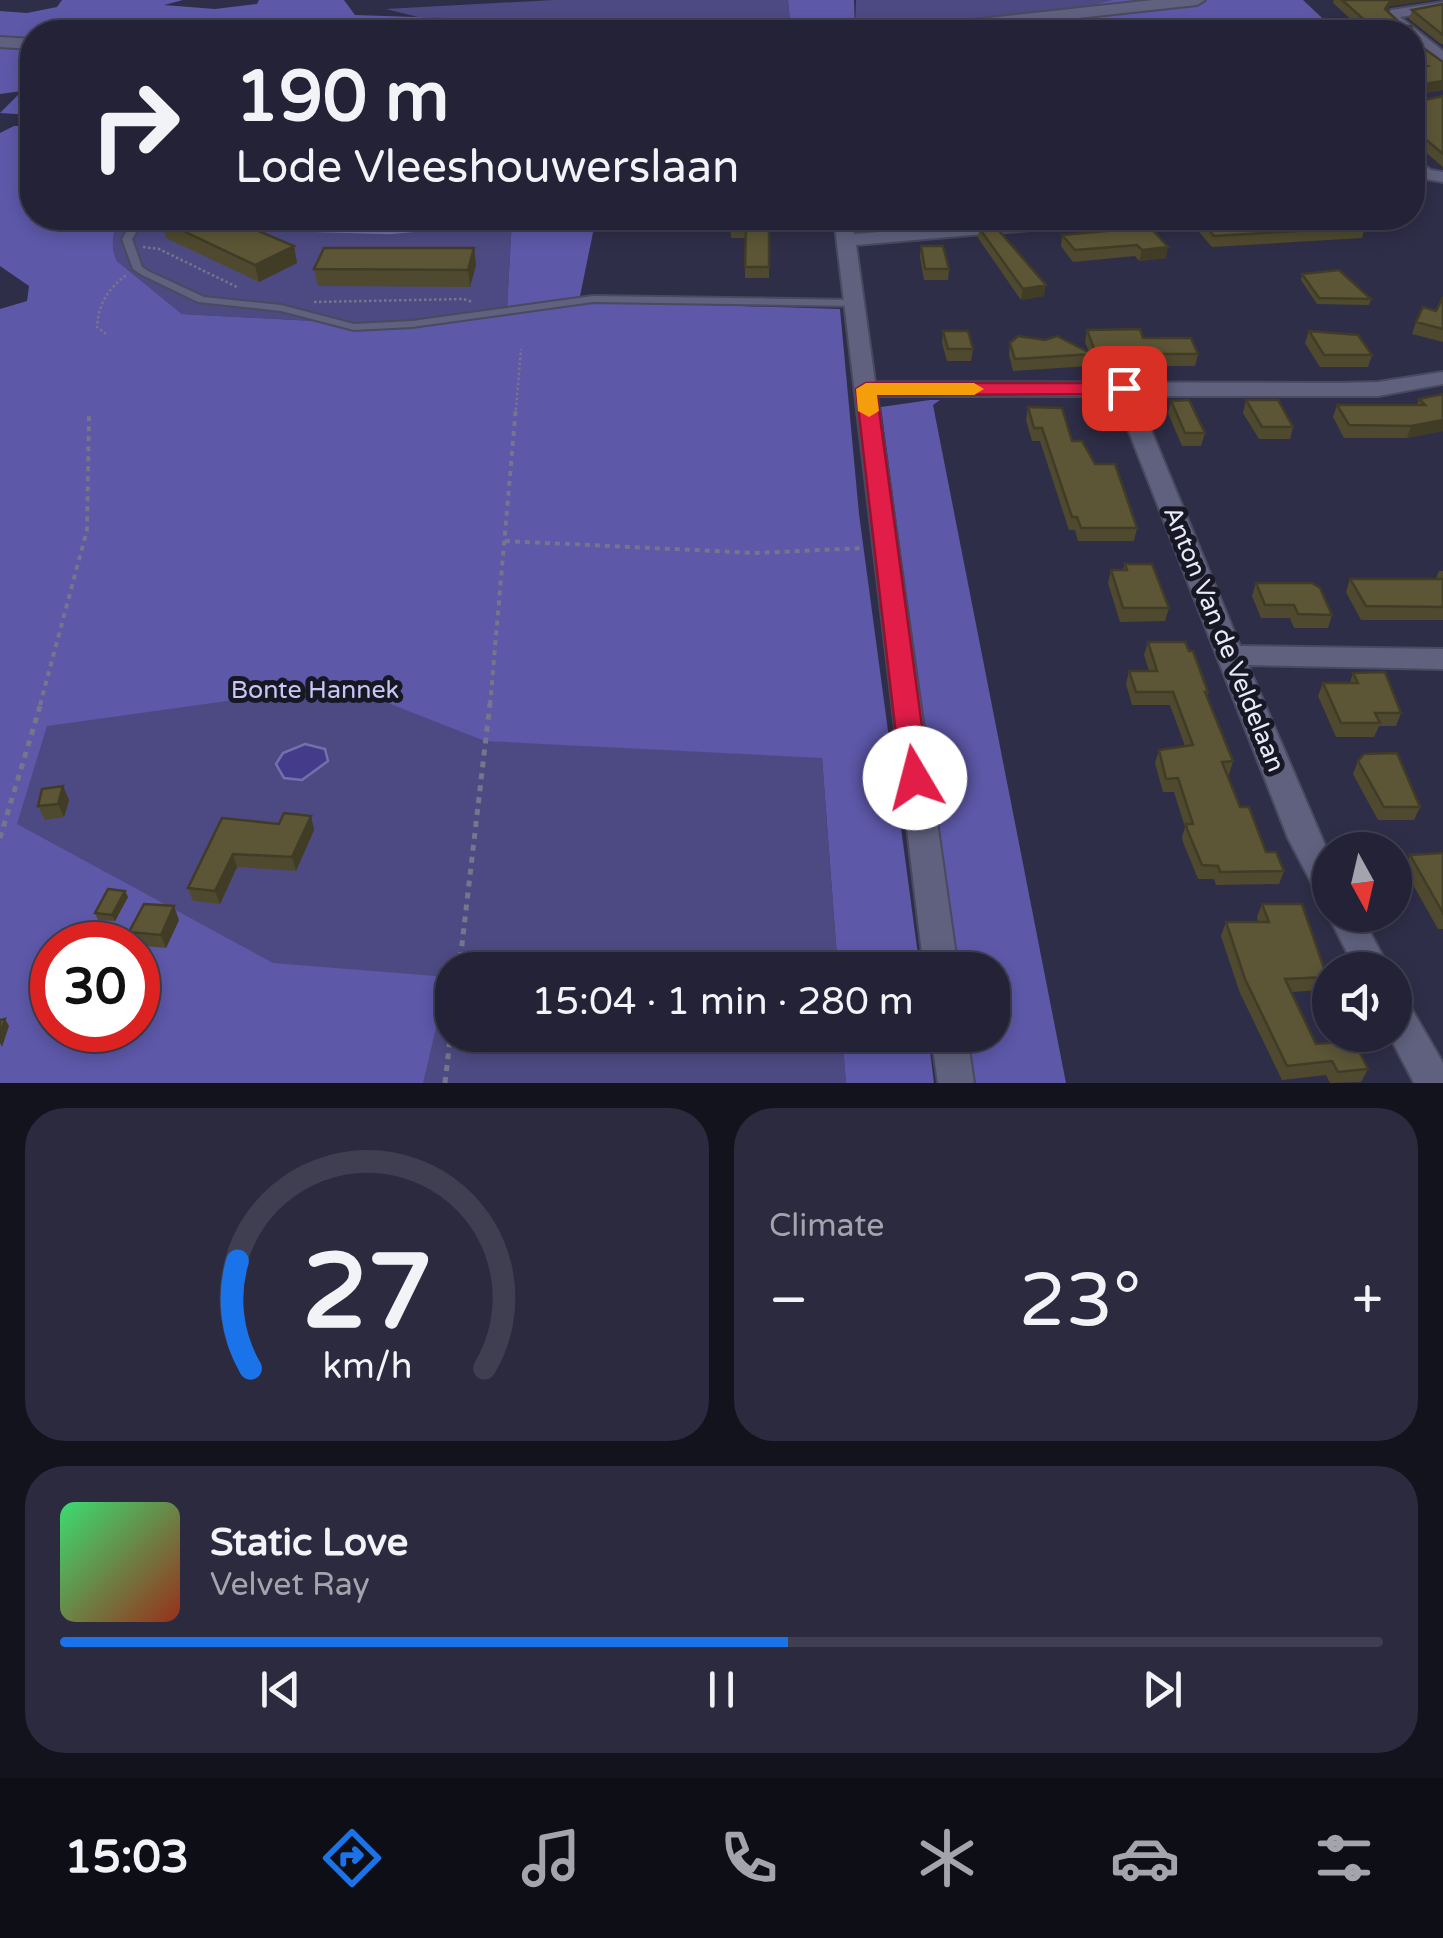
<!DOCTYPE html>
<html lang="en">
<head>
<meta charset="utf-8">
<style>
  :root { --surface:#232236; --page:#2b2a3e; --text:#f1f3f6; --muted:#a3a4ad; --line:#403f51; --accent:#1a73e8 }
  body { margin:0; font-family:"Varela Round",sans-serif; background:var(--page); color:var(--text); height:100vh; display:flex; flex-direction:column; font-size:38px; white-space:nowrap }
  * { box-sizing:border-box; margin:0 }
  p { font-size:32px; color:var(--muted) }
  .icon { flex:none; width:55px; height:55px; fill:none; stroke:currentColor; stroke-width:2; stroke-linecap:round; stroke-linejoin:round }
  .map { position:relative; height:1083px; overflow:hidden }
  .side { display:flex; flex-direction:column; gap:25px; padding:25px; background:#13131e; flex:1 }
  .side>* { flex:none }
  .banner { position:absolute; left:20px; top:20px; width:1405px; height:210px; border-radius:40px; box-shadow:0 5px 15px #0003,0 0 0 2px var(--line); background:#232236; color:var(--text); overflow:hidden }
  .needle { width:65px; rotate:172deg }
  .buttons { position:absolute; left:1312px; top:832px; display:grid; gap:20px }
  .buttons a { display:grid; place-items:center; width:100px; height:100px; border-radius:50%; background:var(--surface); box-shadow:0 5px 15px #0003,0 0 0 2px var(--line); font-size:50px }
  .speed { position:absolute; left:30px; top:922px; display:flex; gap:20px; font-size:50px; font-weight:700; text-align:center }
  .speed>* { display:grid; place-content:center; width:130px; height:130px; border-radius:50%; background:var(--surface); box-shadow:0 5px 15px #0003,0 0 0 2px var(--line); line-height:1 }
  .speed .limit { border:15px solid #d22; background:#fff; color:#111 }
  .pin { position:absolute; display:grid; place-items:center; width:85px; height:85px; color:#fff; margin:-42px; border-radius:20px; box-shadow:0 5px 15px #0006 }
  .me { position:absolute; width:110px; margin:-55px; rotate:352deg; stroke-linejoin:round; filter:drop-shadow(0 0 8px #0008) }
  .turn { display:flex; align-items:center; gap:35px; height:210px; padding:0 50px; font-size:45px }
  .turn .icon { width:130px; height:130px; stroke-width:2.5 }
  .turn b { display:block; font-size:70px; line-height:85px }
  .big { font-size:75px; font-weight:600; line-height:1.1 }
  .side .tile { flex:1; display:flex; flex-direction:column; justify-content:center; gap:15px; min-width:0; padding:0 35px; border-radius:40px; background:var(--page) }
  .side .dial { align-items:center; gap:0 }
  .dial svg { height:260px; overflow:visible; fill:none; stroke:var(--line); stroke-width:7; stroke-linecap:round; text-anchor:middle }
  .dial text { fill:var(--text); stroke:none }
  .song { display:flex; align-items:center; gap:30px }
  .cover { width:120px; height:120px; border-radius:15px; background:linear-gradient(135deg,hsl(140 70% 55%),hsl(10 70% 35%)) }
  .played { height:10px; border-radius:5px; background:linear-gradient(90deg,var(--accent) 55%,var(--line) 55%) }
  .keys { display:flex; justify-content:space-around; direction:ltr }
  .heat { display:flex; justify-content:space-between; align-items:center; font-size:55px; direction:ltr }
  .side .tiles { flex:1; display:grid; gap:25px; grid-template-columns:1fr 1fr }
  .tile:last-child { grid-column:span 2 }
  .trip { position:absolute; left:435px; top:952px; width:575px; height:100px; border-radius:40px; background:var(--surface); box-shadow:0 5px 15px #0003,0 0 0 2px var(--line); font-weight:600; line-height:100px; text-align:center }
  .tabs { display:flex; height:160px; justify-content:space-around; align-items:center; background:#0e0e16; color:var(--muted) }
  .tabs .icon { width:70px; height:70px }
  .tabs .active { color:var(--accent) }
  .tabs b { font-size:45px; color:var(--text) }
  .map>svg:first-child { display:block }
</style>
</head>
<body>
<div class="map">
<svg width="1443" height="1083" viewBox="0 0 1443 1083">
  <rect width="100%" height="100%" fill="#2f2e48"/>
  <path fill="#4d4a83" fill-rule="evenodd" d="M554,0H788L791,32H530L531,21L418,17L386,9Z
    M856,0H1114L1083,7L855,31Z
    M122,218H512L507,309L371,324L182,314L117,261C110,246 112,231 122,218Z
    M0,317L822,758L838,970H452V1035H842L846,1083H0ZM52,945H138V1030H52Z"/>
  <path fill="#5d58a8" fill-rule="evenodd" d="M62,0H183L164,5L215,9L257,4L259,0H344L355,15L529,21L527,32H32V38L0,36V11L27,13L57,7Z
    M788,0H854L855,31L791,32Z
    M1113,0H1303L1337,32C1283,32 1233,21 1179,25L1189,32L1171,29L961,32L1096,17L1083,7Z
    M0,47L32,48V115L0,113L22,91L0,94Z
    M14,126H32V218H122C112,231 110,246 117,261L182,314L371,324L507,309L512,218H596L579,301L840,309L859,514L920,970H838L822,758L485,741L342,685L47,726L17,824L273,963L448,977L423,1083H0V309L27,301L29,286L0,266V133ZM52,945H138V1030H52Z
    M930,400H940L933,405L1066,1083H972L966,1035H992V970H957L881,407Z
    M842,1035H928L934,1083H846Z"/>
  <path fill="#443c8a" stroke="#7570ac" stroke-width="2.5" d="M269,218H432L434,229L390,233L286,230Z
    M305,744L325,749L328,761L302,780L284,778L276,764L283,753Z"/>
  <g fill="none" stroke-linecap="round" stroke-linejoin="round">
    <g stroke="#49495f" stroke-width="4">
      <path id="service" d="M135,218H145L132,239L142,267L148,271L204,297L281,305L354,324L412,321L593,296L854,300L859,303L854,306L593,302L412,327L354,330L281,311L198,302L142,275L133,269L122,239Z"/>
    </g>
    <g stroke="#49495f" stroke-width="4">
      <path id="minor" d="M1443,2V10L1400,17L1443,51V62L1412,41V32H1403L1386,18L1391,10Z
        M1412,157L1431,170L1443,172V182L1420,178L1412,171Z
        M834,218H852L854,234L1051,218H1120L1111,223L856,245L875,382L1341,383L1378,382L1443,372V384L1378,396H1137L1240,646L1443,649V669L1248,665L1330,857V901L1319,897L1288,838L1115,396H877L958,970H924Z
        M1330,910V915H1361L1390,970H1356L1328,915Z
        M1395,997L1407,1001L1443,1063V1083H1414L1389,1035H1395Z
        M931,1035H967L974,1083H938Z"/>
    </g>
    <g stroke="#49495f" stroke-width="4">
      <path id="tertiary" d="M1153,0H1205L1197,5L948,32H899L907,27Z
        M0,37L32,39V49L0,47Z"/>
    </g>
    <path stroke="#75758b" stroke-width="2.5" stroke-dasharray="2.5 2.5" stroke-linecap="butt" d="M143,247L159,249L239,288
      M314,302L463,299L473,302
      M106,334L97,327C98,304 109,287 128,274
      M516,410L521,349"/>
    <path stroke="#75758b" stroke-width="4" stroke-dasharray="5 5" stroke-linecap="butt" d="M505,541L756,553L864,548
      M40,705L87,530L89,414
      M490,705L516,407"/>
    <path stroke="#75758b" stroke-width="5" stroke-dasharray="6 6" stroke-linecap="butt" d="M0,838L41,703
      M459,970L490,703
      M445,1083L452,1022"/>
    <use href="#service" fill="#60617e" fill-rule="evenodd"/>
    <use href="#minor" fill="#60617e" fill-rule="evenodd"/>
    <use href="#tertiary" fill="#60617e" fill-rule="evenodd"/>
  </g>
  <path fill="#4f4a2f" d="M1334,0H1431L1390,6L1387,11L1403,26H1411L1414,36L1413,40L1443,62V92V90L1412,95V32H1365L1333,3Z
    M1443,4V44H1441L1409,19L1412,10Z
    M1443,96V167L1412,141V99L1416,102Z
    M32,107V125L25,124L22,115Z
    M725,218H763V219H769V278H745V238H731L730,218Z
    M1366,218H1401V219L1371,222Z
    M162,221L294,246L297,263L259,282L166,238Z
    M1202,221L1365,227L1362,238L1212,247L1199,232Z
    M1150,227L1166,258L1139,261L1135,256L1073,262L1061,246L1062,235Z
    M979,228L1044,296L1021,300L978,238Z
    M921,246L949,269L948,280H924L920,257Z
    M476,265L470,287L318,286L314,269Z
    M1302,274L1371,299L1369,305L1317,304L1301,280Z
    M1443,297V342L1412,334L1416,322L1436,311Z
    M1087,330L1143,338L1198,354L1195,366H1094L1092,359L1090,366L1013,371L1009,355L1010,343L1089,352L1085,342Z
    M943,331L973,349L971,361H947L942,343Z
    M1309,331L1372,355L1368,367H1320L1305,343Z
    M1443,394V431L1407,438H1344L1333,417L1337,405H1417L1419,399Z
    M1246,400L1293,427L1290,439H1259L1243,413Z
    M1171,401L1205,433L1201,446H1182L1168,413Z
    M1028,407L1072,441L1095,464L1137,528L1134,541H1078L1075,530H1069L1040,441H1032L1026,420Z
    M1125,564L1169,608L1165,621L1120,622L1108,583L1111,570H1123Z
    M1439,571H1443V620H1361L1346,592L1350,579H1436Z
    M1256,583L1332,615L1328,628H1294L1290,618H1261L1252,596Z
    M1148,642L1208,692L1207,697L1233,761L1229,775H1227L1240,807L1266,852L1284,871L1279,884L1216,885L1214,879H1198L1183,842L1182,837L1185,827L1174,792H1163L1155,763L1159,750L1185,746L1170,705H1132L1126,684L1129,671H1149L1144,655Z
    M1353,673L1401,713L1396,726H1379L1374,737H1336L1318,696L1323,683H1350Z
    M1358,761L1420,807L1414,820H1378L1353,774Z
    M63,786L69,800L64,817L45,820L38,806Z
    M311,816L314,830L296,871L237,867L220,904L193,901L188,888L222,818L279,824Z
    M1443,853V929H1438L1404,869L1410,855Z
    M125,891L128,897L115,921L98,920L95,913Z
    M1262,904L1327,977L1321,990L1291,992L1316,1044L1368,1069L1361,1082L1330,1083L1326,1075L1282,1080L1240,993L1221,936L1226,922H1258L1257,917Z
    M179,920L166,948L135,945L129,932Z"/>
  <path fill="#403c26" d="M1391,0H1431L1390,6L1382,19L1385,9Z
    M1443,81V90L1412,95V86Z
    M294,246L297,263L259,282L255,265Z
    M1168,247L1166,258L1139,261L1142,250Z
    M474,248L476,265L470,287L468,270Z
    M1046,285L1044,296L1021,300L1023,289Z
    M1443,420V431L1407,438L1411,426Z
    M63,786L69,800L64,817L58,804Z
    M311,816L314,830L296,871L292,857Z
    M233,854L237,867L220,904L215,891Z
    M125,891L128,897L115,921L112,915Z
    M174,906L179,920L166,948L161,935Z
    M5,1019L9,1026L2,1047L0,1043V1036Z"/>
  <path fill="#5c5637" stroke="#403c26" stroke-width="2.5" d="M1342,0H1391L1385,9L1403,26H1411L1414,36H1412V32H1378Z
    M1443,4V35L1412,10Z
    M1412,40L1443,62V81L1412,86V68L1427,66L1412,60Z
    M1443,96V154L1412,128V99L1416,102Z
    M32,107V116L22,115Z
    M170,218H228L294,246L255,265L162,221Z
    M730,218H763V219H769V267H745L746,227H731Z
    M1248,218H1355L1365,227L1214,236L1202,221Z
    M995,226L1046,285L1023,289L979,228Z
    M1150,227L1168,247L1142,250L1137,245L1075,250L1062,235Z
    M921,246H943L949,269H925Z
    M324,248H474L468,270L314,269Z
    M1339,270L1371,299L1319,298L1302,274Z
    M1443,297V329L1416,322L1423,307L1436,311Z
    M1140,329L1143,338H1191L1198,354H1096L1087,330Z
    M943,331H968L973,349H948Z
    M1309,331L1358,335L1372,355H1324Z
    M1018,336L1045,340L1057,336L1092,354L1015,359L1010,343Z
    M1443,394V420L1411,426L1349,425L1337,405H1425L1419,399Z
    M1189,400L1205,433H1185L1171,401Z
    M1246,400H1278L1293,427H1262Z
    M1028,407L1062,408L1072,441H1082L1095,464H1115L1137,528H1081L1077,517H1072L1042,428H1034Z
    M1125,564H1152L1169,608H1123L1111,570H1127Z
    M1350,579H1443V607L1366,606Z
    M1256,583H1312L1320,588L1332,615L1298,614L1294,605H1265Z
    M1148,642H1185L1189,651H1193L1208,692H1205L1233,761L1222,762L1240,807H1249L1266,852H1276L1284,871L1220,872L1218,866L1202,865L1187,829L1186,824H1193L1178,778L1166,779L1159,750L1193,745L1173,692H1136L1129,671H1157Z
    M1385,672L1401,713H1375L1380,723H1341L1323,683H1358L1353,673Z
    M1397,753L1420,807H1384L1358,761L1364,754Z
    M63,786L58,804L38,806L42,789Z
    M284,813L311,816L292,857L233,854L215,891L188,888L222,818L279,824Z
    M1443,853V913L1410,855Z
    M108,889L125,891L112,915L95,913Z
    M144,904L174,906L161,935L129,932Z
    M1262,904H1302L1327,977L1285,979L1316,1044L1354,1041L1368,1069L1338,1072L1332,1061L1287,1066L1245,979L1226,922H1269Z
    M5,1019L0,1036V1020Z"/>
  <path fill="#e11d48" stroke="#92132f" stroke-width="2.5" d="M866,383H1124L1133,388L1124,394L877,395L929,778L925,785L915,788L905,785L901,778L856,389Z"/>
  <path fill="#f59e0b" d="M866,383H974L984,389L974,395H877L879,411L869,417L858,411L856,389Z"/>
  <g text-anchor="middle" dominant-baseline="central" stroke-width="10" stroke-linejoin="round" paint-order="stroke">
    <g font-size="25" fill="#e8e9fa" stroke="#181824">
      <text transform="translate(1224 639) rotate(68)">Anton Van de Veldelaan</text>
    </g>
    <g font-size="25" fill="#c6c7f4" stroke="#181824">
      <text x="315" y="690">Bonte Hannek</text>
    </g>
  </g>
</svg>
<div class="buttons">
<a><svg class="needle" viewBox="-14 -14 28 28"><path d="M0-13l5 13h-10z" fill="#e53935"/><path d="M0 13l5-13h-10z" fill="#a3a4ad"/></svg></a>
<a><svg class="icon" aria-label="sound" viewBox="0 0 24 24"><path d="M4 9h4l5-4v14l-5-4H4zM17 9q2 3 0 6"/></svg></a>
</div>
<div class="speed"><div class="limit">30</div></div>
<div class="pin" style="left:1124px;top:388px;background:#d93025"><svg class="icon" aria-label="arrive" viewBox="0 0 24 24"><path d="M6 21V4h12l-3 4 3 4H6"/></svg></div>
<svg class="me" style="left:915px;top:778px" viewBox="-20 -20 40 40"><circle r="19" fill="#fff"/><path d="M0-13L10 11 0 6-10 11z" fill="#e11d48"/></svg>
<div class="trip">15:04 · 1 min · 280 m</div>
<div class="banner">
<div class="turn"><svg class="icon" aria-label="right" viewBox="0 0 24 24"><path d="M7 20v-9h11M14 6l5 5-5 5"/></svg><div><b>190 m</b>Lode Vleeshouwerslaan</div></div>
</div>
</div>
<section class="side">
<div class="tiles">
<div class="tile dial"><svg viewBox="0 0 100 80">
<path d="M14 69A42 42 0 1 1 86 69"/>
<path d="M14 69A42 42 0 0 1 10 36" stroke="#1a73e8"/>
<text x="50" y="56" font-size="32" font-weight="700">27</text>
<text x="50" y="72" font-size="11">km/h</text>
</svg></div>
<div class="tile"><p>Climate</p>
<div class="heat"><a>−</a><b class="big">23°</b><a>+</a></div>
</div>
<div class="tile">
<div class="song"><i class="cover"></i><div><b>Static Love</b><p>Velvet Ray</p></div></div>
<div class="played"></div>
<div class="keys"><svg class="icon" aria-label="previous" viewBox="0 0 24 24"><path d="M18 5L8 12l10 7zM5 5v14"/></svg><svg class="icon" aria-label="pause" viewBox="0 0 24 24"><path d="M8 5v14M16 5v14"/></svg><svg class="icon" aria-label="next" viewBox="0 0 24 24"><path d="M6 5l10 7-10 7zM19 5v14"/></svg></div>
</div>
</div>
</section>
<nav class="tabs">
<b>15:03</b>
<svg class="icon active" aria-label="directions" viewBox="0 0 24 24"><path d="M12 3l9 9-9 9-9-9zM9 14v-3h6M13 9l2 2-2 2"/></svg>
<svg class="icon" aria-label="music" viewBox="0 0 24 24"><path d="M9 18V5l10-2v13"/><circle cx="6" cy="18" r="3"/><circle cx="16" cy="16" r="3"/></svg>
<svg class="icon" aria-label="phone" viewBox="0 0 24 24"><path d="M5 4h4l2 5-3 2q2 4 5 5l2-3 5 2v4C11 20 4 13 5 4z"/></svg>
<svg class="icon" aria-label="climate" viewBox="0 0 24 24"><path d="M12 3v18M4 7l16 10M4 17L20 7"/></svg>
<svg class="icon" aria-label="car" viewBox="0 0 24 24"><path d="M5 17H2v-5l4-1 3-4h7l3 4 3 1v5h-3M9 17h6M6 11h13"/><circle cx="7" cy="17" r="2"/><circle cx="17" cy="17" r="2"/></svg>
<svg class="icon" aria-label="filters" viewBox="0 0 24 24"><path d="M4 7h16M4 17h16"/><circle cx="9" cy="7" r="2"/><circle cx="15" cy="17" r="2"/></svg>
</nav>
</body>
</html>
